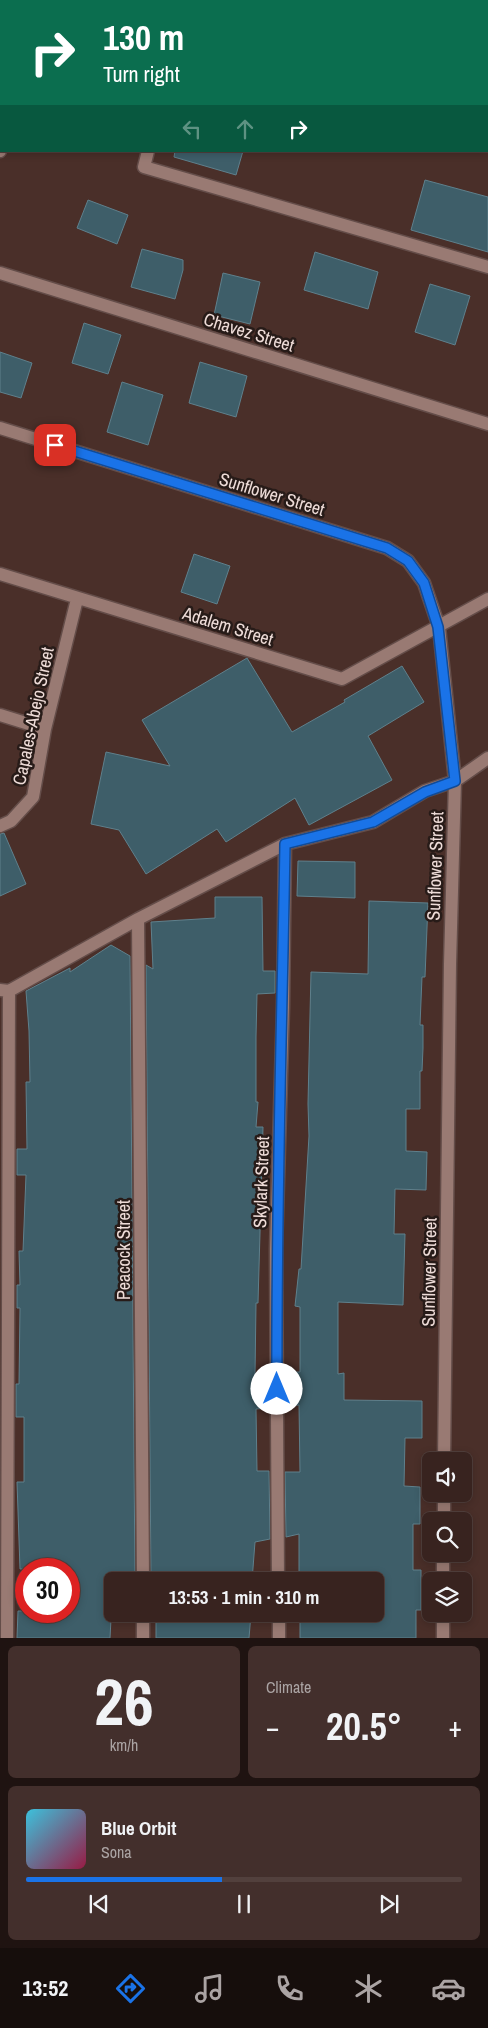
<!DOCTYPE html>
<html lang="en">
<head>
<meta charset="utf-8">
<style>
  :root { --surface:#38231f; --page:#432f2c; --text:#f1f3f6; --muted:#aba4a4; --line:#52403d; --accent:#1a73e8 }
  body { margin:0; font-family:"Archivo Narrow",sans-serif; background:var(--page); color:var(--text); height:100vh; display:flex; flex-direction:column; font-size:19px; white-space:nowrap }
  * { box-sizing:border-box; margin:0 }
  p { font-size:16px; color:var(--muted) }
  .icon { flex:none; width:28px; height:28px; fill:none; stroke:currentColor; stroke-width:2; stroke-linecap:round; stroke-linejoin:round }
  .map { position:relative; height:1638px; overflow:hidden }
  .details { display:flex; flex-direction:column; gap:8px; padding:8px; background:#1f1311; flex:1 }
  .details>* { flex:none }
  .guide { position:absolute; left:0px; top:0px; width:489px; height:152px; box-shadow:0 2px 8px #0003,0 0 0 1px var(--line); background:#0b6e4f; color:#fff; overflow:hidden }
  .buttons { position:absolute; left:422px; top:1452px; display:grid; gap:10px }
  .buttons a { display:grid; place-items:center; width:50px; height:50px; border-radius:8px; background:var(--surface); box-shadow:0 2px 8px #0003,0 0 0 1px var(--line); font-size:25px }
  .speed { position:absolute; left:15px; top:1558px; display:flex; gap:10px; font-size:25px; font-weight:700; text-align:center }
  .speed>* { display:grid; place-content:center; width:65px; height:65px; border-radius:50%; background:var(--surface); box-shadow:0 2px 8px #0003,0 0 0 1px var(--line); line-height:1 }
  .speed .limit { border:8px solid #d22; background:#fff; color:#111 }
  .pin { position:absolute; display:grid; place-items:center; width:42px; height:42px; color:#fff; margin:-21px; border-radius:10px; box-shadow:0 2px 8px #0006 }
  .me { position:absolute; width:55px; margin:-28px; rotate:0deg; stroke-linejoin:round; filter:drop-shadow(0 0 4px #0008) }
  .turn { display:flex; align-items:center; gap:18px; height:105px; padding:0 20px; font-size:22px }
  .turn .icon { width:65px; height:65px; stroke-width:2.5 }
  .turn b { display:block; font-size:35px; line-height:42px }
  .lanes { display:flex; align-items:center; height:48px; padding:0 20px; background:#0003; justify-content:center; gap:25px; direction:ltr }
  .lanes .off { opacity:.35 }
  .big { font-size:38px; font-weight:700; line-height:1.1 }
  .details .tile { flex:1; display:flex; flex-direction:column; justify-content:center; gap:8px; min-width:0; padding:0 18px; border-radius:8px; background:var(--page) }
  .details .dial { align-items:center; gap:0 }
  .dial b { font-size:65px; line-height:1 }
  .song { display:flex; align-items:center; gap:15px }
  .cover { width:60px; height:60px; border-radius:8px; background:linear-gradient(135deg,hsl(190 70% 55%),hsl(340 70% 35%)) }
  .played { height:5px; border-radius:2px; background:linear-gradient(90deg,var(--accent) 45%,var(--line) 45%) }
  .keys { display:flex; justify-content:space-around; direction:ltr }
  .heat { display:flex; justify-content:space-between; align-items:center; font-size:28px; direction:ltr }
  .details .tiles { flex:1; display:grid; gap:8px; grid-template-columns:1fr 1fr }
  .tile:last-child { grid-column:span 2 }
  .trip { position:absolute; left:104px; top:1572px; width:280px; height:50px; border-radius:8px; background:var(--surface); box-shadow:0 2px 8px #0003,0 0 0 1px var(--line); font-weight:700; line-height:50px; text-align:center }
  .dock { display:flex; height:80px; justify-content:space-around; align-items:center; background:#160e0c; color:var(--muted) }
  .dock .icon { width:35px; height:35px }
  .dock .on { color:var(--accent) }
  .dock b { font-size:22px; color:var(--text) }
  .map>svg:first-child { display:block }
</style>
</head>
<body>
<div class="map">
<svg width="488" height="1638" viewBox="0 0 488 1638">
  <rect width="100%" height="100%" fill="#4a2f29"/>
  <path fill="#3e5e69" stroke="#5f808c" d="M175,151H243L236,175L174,157Z
    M425,180L488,197V252L411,230Z
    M88,200L128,215L117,244L77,228Z
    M142,249L183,260V270L175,299L131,287Z
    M315,252L378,272L368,309L304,290Z
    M223,273L260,282L250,324L214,315Z
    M430,284L470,296L455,345L415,332Z
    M84,323L121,335L108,374L72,363Z
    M0,352L32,363L21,398L0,392Z
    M200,362L247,376L236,417L189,403Z
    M122,382L163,395L148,445L107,432Z
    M194,554L230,566L217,604L181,592Z
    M247,658L292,732L345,702L344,700L402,666L424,702L368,736L392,780L309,825L295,798L226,842L217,829L146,874L119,830L91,824L106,752L170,766L142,720Z
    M4,833L26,884L0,896V834Z
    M298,861L355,862V898L297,896Z
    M215,897H262L263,971H275V993L257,994L256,1037V1102H258L256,1127H263L258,1303H256L255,1375L269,1376V1408L256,1409L257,1471H269L270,1539L255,1542L252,1581H151L146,965L153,969L151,922L215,918Z
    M369,901L428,903L425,977H422L420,1025H423V1048L422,1071H420V1109H406V1151L427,1152L426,1190L395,1189L394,1234H405L403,1305L338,1302V1374L344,1373V1400L422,1401V1438H405L404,1486L420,1487V1524H413V1570H421V1610H416V1638H300V1614H375V1581H299V1534L286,1537L285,1472H300L299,1405L285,1406V1377H289L290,1372H300V1307L295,1306L299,1269H301L309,1136L308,1104L311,972L368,974Z
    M111,945L130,956L135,1581H112V1614H135V1619H111L110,1638H17L18,1611H71L70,1569H20L17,1482H24V1417H16V1384H19L20,1308H17V1285H20L19,1251H23L26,1175H17V1149H27L26,1082H30L29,1031L26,991L70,968V972Z
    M151,1614H251L249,1638H156V1619H151Z"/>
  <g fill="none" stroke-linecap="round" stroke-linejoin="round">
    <g stroke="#644d49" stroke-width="15">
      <path id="street" d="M30,1V0
        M195,1L196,0
        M0,85H1
        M0,151L1,147
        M148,151L144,167L488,267
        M0,273L488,424
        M0,574L342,679L488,599
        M0,715L45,729
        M0,826L11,821L33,797L45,729L77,599
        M138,919L143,1581
        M0,990L9,991L138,919L285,844L373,822L425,791L455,781L488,758
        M278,1581L276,1249L283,1007L285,844
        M143,1614V1638
        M279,1614V1638
        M7,1638L9,991"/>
    </g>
    <g stroke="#644d49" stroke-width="15">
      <path id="secondary" d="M0,428L387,548L408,561L424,583L439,627L455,781L450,964L444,1461
        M444,1521V1494
        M443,1581V1554
        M443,1638V1614"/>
    </g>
    <use href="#street" stroke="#997a73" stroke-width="12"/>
    <use href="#secondary" stroke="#997a73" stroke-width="12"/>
  </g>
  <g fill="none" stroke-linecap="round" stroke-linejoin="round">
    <g stroke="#114b97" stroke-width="12">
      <path id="route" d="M55,445L387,548L408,561L424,583L438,627L455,781L425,792L373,822L285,844C282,1026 276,1207 277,1389"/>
    </g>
    <use href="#route" stroke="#1a73e8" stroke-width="9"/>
  </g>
  <g text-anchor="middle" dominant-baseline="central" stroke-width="5" stroke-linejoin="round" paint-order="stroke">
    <g font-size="18" fill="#eedcd8" stroke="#271b18">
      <text transform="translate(249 332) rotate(17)">Chavez Street</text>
      <text transform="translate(272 494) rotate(17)">Sunflower Street</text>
      <text transform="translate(228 626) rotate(17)">Adalem Street</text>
      <text transform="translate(33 716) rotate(-78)">Capales-Abejo Street</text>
      <text transform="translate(435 866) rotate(-88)">Sunflower Street</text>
      <text transform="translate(261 1182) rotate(-88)">Skylark Street</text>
      <text transform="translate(123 1250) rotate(-90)">Peacock Street</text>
      <text transform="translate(429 1272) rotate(-89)">Sunflower Street</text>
    </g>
  </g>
</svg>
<div class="buttons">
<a><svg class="icon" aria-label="sound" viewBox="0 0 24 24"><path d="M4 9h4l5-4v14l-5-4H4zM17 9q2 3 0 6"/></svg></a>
<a><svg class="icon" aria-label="search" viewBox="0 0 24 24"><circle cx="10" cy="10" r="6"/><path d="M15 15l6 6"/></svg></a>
<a><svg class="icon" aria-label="layers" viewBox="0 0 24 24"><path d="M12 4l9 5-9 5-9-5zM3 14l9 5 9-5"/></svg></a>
</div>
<div class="speed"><div class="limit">30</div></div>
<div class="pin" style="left:55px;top:445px;background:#d93025"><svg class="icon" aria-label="arrive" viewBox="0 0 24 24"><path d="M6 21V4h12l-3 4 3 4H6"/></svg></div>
<svg class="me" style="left:277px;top:1389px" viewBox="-20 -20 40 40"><circle r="19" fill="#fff"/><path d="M0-13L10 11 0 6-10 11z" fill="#1a73e8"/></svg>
<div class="trip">13:53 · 1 min · 310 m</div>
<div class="guide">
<div class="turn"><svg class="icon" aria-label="right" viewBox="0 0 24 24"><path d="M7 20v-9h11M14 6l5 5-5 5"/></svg><div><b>130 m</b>Turn right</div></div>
<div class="lanes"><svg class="icon off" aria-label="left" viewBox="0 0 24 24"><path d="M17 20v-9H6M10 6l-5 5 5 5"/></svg><svg class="icon off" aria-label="ahead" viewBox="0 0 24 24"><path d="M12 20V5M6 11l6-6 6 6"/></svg><svg class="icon" aria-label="right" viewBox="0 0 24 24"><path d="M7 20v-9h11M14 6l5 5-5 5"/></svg></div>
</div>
</div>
<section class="details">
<div class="tiles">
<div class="tile dial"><b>26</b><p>km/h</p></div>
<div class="tile"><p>Climate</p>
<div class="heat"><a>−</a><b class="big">20.5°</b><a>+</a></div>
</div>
<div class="tile">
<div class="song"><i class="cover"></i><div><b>Blue Orbit</b><p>Sona</p></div></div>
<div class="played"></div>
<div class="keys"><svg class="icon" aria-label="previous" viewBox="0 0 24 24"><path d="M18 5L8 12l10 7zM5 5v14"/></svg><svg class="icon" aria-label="pause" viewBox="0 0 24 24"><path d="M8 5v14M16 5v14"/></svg><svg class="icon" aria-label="next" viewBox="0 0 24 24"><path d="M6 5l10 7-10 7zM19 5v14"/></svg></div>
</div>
</div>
</section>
<nav class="dock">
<b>13:52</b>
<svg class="icon on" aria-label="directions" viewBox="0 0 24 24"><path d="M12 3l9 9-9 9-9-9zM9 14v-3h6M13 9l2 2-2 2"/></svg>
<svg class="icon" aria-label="music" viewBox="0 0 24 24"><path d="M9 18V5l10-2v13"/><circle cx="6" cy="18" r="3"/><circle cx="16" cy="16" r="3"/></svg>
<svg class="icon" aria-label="phone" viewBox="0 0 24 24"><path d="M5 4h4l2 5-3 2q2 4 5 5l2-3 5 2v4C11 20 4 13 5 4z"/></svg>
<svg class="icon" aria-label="climate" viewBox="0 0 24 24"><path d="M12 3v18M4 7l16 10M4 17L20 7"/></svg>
<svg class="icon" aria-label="car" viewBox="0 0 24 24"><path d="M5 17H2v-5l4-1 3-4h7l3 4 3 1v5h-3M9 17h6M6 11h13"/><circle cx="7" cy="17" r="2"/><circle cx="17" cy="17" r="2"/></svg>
</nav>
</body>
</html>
